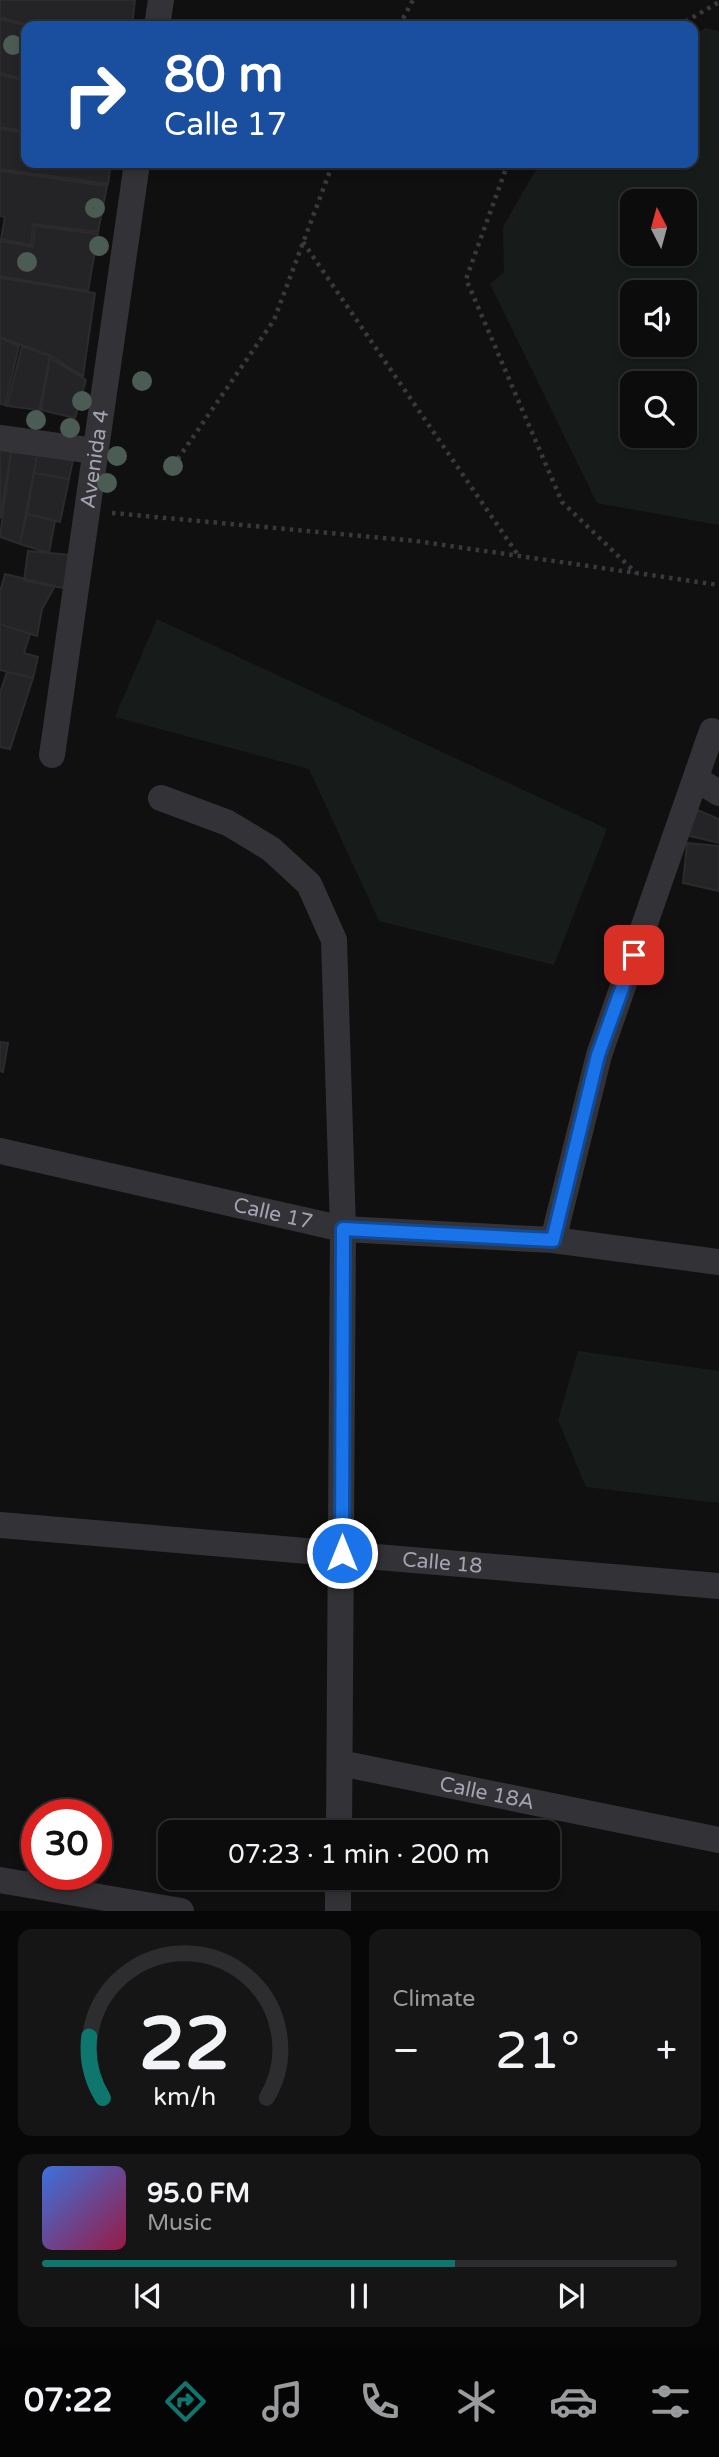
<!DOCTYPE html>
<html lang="en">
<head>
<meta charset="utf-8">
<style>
  :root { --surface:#0d0c0d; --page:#161516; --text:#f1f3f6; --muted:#9a9b9d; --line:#2d2c2e; --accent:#0f766e }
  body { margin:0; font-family:"Varela Round",sans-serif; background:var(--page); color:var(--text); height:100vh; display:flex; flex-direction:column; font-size:26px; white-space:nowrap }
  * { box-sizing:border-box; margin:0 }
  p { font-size:23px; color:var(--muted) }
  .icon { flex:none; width:38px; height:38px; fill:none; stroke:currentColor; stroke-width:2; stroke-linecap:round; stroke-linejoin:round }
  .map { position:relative; height:1911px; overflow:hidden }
  .sheet { display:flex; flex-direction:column; gap:18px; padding:18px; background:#070707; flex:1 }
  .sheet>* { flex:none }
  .banner { position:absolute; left:21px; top:21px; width:677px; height:147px; border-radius:14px; box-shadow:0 4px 10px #0003,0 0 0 2px var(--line); background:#1a4fa0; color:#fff; overflow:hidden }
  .needle { width:46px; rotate:354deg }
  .fabs { position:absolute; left:620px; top:189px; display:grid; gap:14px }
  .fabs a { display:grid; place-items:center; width:77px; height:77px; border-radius:14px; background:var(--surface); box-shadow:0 4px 10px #0003,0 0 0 2px var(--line); font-size:35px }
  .speed { position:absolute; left:21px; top:1799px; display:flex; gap:14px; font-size:35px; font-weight:700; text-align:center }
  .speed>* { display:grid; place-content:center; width:91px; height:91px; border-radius:50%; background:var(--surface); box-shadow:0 4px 10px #0003,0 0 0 2px var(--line); line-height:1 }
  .speed .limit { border:10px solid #d22; background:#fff; color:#111 }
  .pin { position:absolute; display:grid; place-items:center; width:60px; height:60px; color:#fff; margin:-30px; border-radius:14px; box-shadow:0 4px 10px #0006 }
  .me { position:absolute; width:77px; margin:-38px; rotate:0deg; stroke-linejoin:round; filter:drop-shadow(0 0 5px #0008) }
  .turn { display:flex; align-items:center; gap:24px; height:147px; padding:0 28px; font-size:32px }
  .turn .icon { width:91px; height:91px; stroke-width:2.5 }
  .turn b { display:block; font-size:49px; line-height:60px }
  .big { font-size:52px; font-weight:600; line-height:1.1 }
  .sheet .tile { flex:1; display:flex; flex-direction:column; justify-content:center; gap:10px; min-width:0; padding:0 24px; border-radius:14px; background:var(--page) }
  .sheet .dial { align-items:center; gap:0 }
  .dial svg { height:182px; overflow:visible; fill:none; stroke:var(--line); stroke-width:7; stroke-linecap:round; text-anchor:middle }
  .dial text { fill:var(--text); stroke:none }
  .song { display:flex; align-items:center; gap:21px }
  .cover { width:84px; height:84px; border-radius:10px; background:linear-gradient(135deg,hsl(220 70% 55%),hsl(340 70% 35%)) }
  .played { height:7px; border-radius:4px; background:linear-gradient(90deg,var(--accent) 65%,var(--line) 65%) }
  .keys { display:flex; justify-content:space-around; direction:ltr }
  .heat { display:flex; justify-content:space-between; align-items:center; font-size:38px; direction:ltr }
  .sheet .tiles { flex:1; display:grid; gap:18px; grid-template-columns:1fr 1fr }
  .tile:last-child { grid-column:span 2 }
  .trip { position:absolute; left:158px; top:1820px; width:402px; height:70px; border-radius:14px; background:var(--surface); box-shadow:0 4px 10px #0003,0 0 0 2px var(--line); font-weight:600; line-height:70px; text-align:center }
  .dock { display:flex; height:112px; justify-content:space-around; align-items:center; background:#050505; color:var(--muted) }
  .dock .icon { width:49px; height:49px }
  .dock .current { color:var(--accent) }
  .dock b { font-size:32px; color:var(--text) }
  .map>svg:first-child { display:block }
</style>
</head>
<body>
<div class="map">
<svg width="719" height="1911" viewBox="0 0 719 1911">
  <rect width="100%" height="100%" fill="#111011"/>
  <path fill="#171c1a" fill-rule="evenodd" d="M705,28L719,31V525L597,503L490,284L504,272L503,227L540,163H693V35ZM632,201H684V254H632ZM632,292H684V345H632ZM632,383H684V436H632Z
    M157,619L607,829L554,965L379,921L309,769L115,717Z
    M578,1351L719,1371V1503L586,1487L558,1420Z"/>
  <path fill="#242325" stroke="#2c2a2d" stroke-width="2" d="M0,0H135L132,26H32L0,17Z
    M0,19L27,26L26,80L0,73Z
    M0,75L26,81V131L0,127Z
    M0,129L26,133V163H111L108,184L0,169Z
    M0,171L107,186L98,232L33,224L31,245L1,239L5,217L0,216Z
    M35,226L98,234L88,291L0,276V241L33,247Z
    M0,278L95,293L83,376L49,355L0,337Z
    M0,338L19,346L5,405L0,404Z
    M22,346L50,356L39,410L7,406Z
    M50,358L86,380L75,418L41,410Z
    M0,450L11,452L0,519Z
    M11,452L37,455L20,544L0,537Z
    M37,455L73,460L69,479L34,473Z
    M34,473L69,479L60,522L27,514Z
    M27,514L55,521L49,553L20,544Z
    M28,551L70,555L64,588L24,581Z
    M5,574L55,586L42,609L37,636L0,624V592Z
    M0,624L30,634L24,653L38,657L33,678L0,670Z
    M7,672L33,678L10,749L0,747V693Z
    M697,810L719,819V843L686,835Z
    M687,843L719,846V891L683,883Z
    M0,1042L8,1043L3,1072L0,1071Z"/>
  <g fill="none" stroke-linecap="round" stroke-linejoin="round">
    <path stroke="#38383d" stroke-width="4.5" stroke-dasharray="3.5 5" stroke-linecap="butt" d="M399,26L413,0
      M678,26L719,2
      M508,163L466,279L562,502L636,573
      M303,242L518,555
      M173,466L274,320L333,163
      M112,513L416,541L719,585"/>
    <g stroke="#333236" stroke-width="26">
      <path d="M157,26L161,0"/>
      <path d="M0,438L94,451"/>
      <path id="s1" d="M52,755L137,163"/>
      <path d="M696,779L719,793"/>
      <path d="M161,798L228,823L271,849L309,884L334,940L343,1229L339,1832"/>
      <path id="s2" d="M0,1151L343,1229L553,1240L719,1262"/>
      <path d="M553,1240L599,1055L712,731"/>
      <path id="s3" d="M0,1525L719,1586"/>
      <path id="s4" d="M340,1763L719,1840"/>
      <path d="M0,1880L181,1911"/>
      <path d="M338,1911V1878"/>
    </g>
  </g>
  <g fill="#4b5c54">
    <circle cx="13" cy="45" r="10"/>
    <circle cx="95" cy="208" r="10"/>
    <circle cx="99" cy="246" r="10"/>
    <circle cx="27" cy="262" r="10"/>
    <circle cx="142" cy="381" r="10"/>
    <circle cx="82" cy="401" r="10"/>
    <circle cx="36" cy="420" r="10"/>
    <circle cx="70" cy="428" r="10"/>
    <circle cx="117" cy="456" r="10"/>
    <circle cx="173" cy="466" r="10"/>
    <circle cx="107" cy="483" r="10"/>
  </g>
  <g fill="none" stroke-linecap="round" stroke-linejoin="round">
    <g stroke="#114b97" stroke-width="18">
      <path id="route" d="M342,1553L343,1229L553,1240L598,1055L634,955"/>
    </g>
    <use href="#route" stroke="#1a73e8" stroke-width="12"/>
  </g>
  <g text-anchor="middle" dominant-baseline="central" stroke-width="7" stroke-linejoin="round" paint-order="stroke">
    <g font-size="21" fill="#a4a3b1" stroke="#0c0b0c">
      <text stroke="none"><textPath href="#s1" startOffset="299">Avenida 4</textPath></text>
      <text stroke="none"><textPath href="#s2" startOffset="280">Calle 17</textPath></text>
      <text stroke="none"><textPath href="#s3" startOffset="444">Calle 18</textPath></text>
      <text stroke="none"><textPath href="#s4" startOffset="150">Calle 18A</textPath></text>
    </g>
  </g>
</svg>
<div class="fabs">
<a><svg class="needle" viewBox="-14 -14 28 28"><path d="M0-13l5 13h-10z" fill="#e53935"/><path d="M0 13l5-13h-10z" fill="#9a9b9d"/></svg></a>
<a><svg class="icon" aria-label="sound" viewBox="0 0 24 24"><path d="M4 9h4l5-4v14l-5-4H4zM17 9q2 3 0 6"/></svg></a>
<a><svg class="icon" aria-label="search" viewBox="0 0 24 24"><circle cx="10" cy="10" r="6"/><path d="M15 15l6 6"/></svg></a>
</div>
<div class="speed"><div class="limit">30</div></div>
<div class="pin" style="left:634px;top:955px;background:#d93025"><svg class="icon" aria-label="arrive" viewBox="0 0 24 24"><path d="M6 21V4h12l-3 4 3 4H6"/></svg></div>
<svg class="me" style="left:342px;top:1553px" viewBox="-20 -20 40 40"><circle r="17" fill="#1a73e8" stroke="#fff" stroke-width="3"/><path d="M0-11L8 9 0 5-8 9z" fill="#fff"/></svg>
<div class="trip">07:23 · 1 min · 200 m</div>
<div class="banner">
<div class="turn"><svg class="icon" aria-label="right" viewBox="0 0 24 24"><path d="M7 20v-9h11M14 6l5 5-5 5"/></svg><div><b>80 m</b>Calle 17</div></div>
</div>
</div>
<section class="sheet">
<div class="tiles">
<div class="tile dial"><svg viewBox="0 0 100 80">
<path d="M14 69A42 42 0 1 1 86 69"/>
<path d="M14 69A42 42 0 0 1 8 42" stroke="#0f766e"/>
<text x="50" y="56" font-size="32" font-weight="700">22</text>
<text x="50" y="72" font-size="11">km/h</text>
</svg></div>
<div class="tile"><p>Climate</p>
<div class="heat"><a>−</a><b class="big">21°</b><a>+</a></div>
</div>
<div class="tile">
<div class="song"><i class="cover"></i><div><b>95.0 FM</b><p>Music</p></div></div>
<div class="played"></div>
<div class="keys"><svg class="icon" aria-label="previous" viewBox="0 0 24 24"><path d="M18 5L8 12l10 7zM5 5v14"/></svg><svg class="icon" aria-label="pause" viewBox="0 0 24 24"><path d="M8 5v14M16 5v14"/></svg><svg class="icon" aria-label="next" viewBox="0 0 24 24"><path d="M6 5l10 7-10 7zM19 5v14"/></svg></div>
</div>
</div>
</section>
<nav class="dock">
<b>07:22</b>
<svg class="icon current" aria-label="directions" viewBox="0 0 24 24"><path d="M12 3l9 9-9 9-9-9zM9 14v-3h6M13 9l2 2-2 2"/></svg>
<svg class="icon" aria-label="music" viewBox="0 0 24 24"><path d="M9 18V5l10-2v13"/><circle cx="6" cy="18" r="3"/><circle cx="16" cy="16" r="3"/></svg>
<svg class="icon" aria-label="phone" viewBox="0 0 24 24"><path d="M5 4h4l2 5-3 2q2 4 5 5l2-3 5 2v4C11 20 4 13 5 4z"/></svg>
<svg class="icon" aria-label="climate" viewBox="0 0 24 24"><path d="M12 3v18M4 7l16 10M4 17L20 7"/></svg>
<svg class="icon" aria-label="car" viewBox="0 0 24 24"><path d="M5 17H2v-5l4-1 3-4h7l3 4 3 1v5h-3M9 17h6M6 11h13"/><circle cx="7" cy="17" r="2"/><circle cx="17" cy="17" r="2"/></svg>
<svg class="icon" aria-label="filters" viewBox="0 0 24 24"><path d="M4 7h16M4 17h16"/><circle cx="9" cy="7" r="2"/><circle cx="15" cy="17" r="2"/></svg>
</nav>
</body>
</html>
